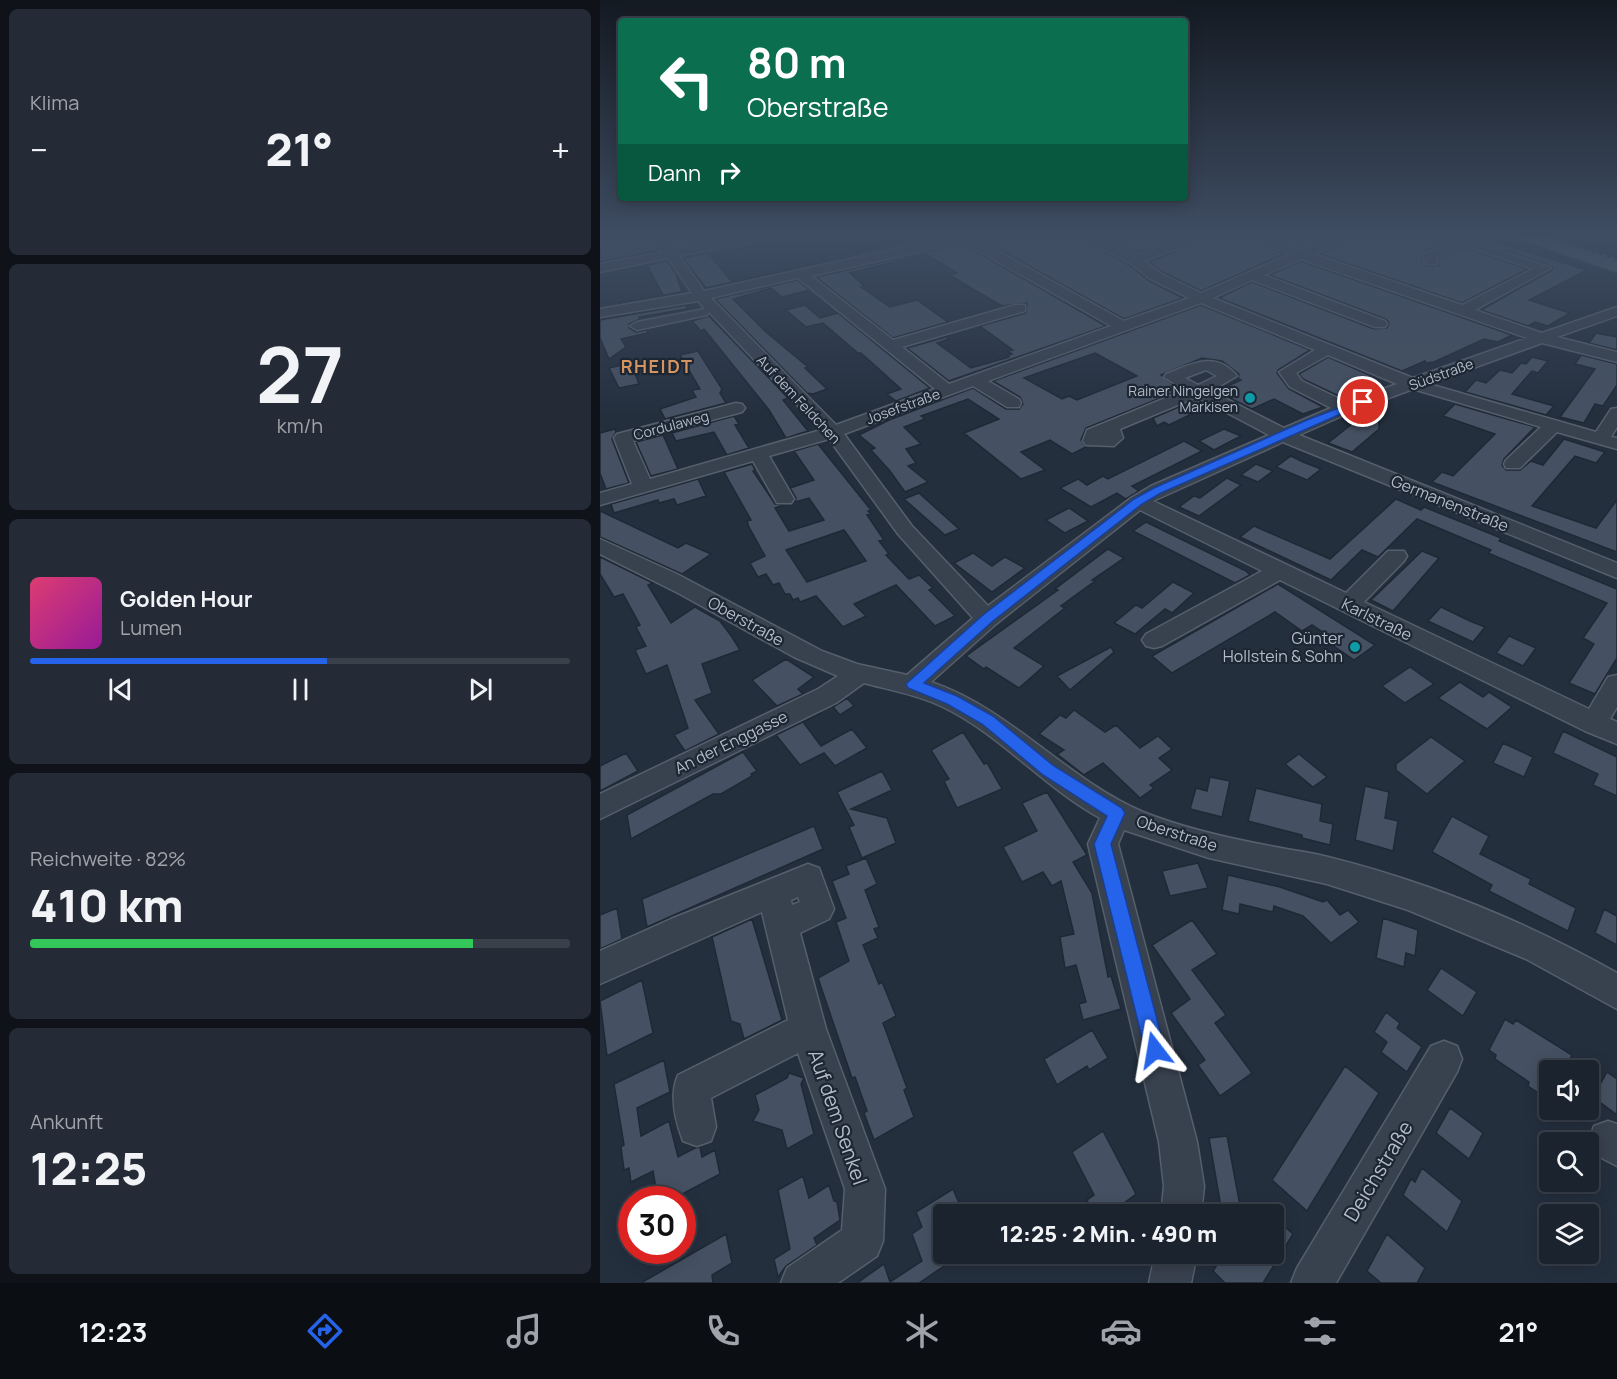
<!DOCTYPE html>
<html lang="de">
<head>
<meta charset="utf-8">
<style>
  :root { --surface:#1b232e; --page:#242b36; --text:#f1f3f6; --muted:#a0a4aa; --line:#39404a; --accent:#2563eb }
  body { margin:0; font-family:Manrope,sans-serif; background:var(--page); color:var(--text); height:100vh; display:flex; flex-direction:column; font-size:22px; white-space:nowrap }
  * { box-sizing:border-box; margin:0 }
  p { font-size:20px; color:var(--muted) }
  .icon { flex:none; width:33px; height:33px; fill:none; stroke:currentColor; stroke-width:2; stroke-linecap:round; stroke-linejoin:round }
  .map { position:relative; flex:1; overflow:hidden }
  .sheet { display:flex; flex-direction:column; gap:9px; padding:9px; background:#0f1319; width:600px }
  .sheet>* { flex:none }
  .banner { position:absolute; left:18px; top:18px; width:570px; height:183px; border-radius:6px; box-shadow:0 3px 15px #0003,0 0 0 2px var(--line); background:#0b6e4f; color:#fff; overflow:hidden }
  .controls { position:absolute; left:939px; top:1060px; display:grid; gap:12px }
  .controls a { display:grid; place-items:center; width:60px; height:60px; border-radius:6px; background:var(--surface); box-shadow:0 3px 15px #0003,0 0 0 2px var(--line); font-size:30px }
  .speed { position:absolute; left:18px; top:1186px; display:flex; gap:12px; font-size:30px; font-weight:700; text-align:center }
  .speed>* { display:grid; place-content:center; width:78px; height:78px; border-radius:50%; background:var(--surface); box-shadow:0 3px 15px #0003,0 0 0 2px var(--line); line-height:1 }
  .speed .limit { border:9px solid #d22; background:#fff; color:#111 }
  .pin { position:absolute; display:grid; place-items:center; width:51px; height:51px; color:#fff; margin:-26px; border:3px solid #fff; border-radius:50%; box-shadow:0 2px 6px #0007 }
  .me { position:absolute; width:66px; margin:-33px; rotate:346deg; stroke-linejoin:round; filter:drop-shadow(0 0 4px #0008) }
  .turn { display:flex; align-items:center; gap:21px; height:126px; padding:0 30px; font-size:27px }
  .turn .icon { width:78px; height:78px; stroke-width:2.5 }
  .turn b { display:block; font-size:42px; line-height:51px }
  .then { display:flex; align-items:center; height:57px; padding:0 30px; background:#0003; gap:12px; font-size:22px }
  .big { font-size:45px; font-weight:800; line-height:1.1 }
  .sheet .widget { flex:1; display:flex; flex-direction:column; justify-content:center; gap:9px; min-width:0; padding:0 21px; border-radius:9px; background:var(--page) }
  .sheet .dial { align-items:center; gap:0 }
  .dial b { font-size:78px; line-height:1 }
  .song { display:flex; align-items:center; gap:18px }
  .cover { width:72px; height:72px; border-radius:9px; background:linear-gradient(135deg,hsl(340 70% 55%),hsl(300 70% 35%)) }
  .played { height:6px; border-radius:3px; background:linear-gradient(90deg,var(--accent) 55%,var(--line) 55%) }
  .keys { display:flex; justify-content:space-around; direction:ltr }
  .heat { display:flex; justify-content:space-between; align-items:center; font-size:33px; direction:ltr }
  .charge { height:9px; border-radius:4px; background:linear-gradient(90deg,#34c759 82%,var(--line) 0) }
  .trip { position:absolute; left:333px; top:1204px; width:351px; height:60px; border-radius:6px; background:var(--surface); box-shadow:0 3px 15px #0003,0 0 0 2px var(--line); font-weight:800; line-height:60px; text-align:center }
  .tabs { display:flex; height:96px; justify-content:space-around; align-items:center; background:#0b0e12; color:var(--muted) }
  .tabs .icon { width:42px; height:42px }
  .tabs .active { color:var(--accent) }
  .tabs b { font-size:27px; color:var(--text) }
  main { display:flex; flex:1; min-height:0 }
  .map>svg:first-child { display:block }
</style>
</head>
<body>
<main>
<section class="sheet">
<div class="widget"><p>Klima</p>
<div class="heat"><a>−</a><b class="big">21°</b><a>+</a></div>
</div>
<div class="widget dial"><b>27</b><p>km/h</p></div>
<div class="widget">
<div class="song"><i class="cover"></i><div><b>Golden Hour</b><p>Lumen</p></div></div>
<div class="played"></div>
<div class="keys"><svg class="icon" aria-label="previous" viewBox="0 0 24 24"><path d="M18 5L8 12l10 7zM5 5v14"/></svg><svg class="icon" aria-label="pause" viewBox="0 0 24 24"><path d="M8 5v14M16 5v14"/></svg><svg class="icon" aria-label="next" viewBox="0 0 24 24"><path d="M6 5l10 7-10 7zM19 5v14"/></svg></div>
</div>
<div class="widget"><p>Reichweite · 82%</p><b class="big">410 km</b><div class="charge"></div></div>
<div class="widget"><p>Ankunft</p><b class="big">12:25</b></div>
</section>
<div class="map">
<svg width="1017" height="1283" viewBox="0 0 1017 1283">
  <rect width="100%" height="100%" fill="#242f3e"/>
  <path fill="#455162" stroke="#1f2835" stroke-width="1.5" fill-rule="evenodd" d="M0,235H50L59,250L0,262Z
    M67,235H137L75,247Z
    M334,235L345,236L106,288L83,258L168,240V242L110,255L132,282Z
    M400,235H475L529,265L551,282L583,298L524,319L381,239Z
    M497,235H590L536,253Z
    M615,235H638L684,254L601,291L563,272L549,262Z
    M663,235H738L701,248Z
    M763,235H836L847,242L823,252L822,260L827,266L839,265L838,259L863,247L927,269L862,303L720,254Z
    M861,235H873L987,270L929,300L970,313L948,326L935,322L928,326L881,310L952,270L953,267Z
    M363,244L506,326L349,381L307,348L346,337L349,339L337,343L371,368L409,357L408,355L412,354L408,351L413,350L380,326L426,313L427,303L402,306L349,275L357,273L326,254L250,273L265,287H261L290,307L317,300L348,322L293,338L216,277Z
    M67,261L76,274L82,292L19,303L63,295L47,265Z
    M701,261L912,335L898,342L884,339L834,362L826,363L825,361L802,371L619,298L652,282L774,329L787,328L789,323L786,319L670,275Z
    M197,280L210,290L182,297L171,288L133,299L166,332L208,367L205,368L227,389L213,394L207,393L115,299Z
    M86,305L87,309L39,317L40,319L29,324V328L36,332L47,330L48,333L21,339L26,347L9,359L0,338V320Z
    M205,305L220,318L238,313L330,388L296,401L287,394L301,389L261,353H258L223,323L206,327L186,310Z
    M601,305L710,350L678,370L677,373L689,389L723,407L703,414L674,399L652,409L616,391L641,380L638,378L639,374L622,361L602,358L561,375L580,390L486,428L481,440L486,447L472,454L450,440L421,452L445,470L421,479L364,433L399,419L368,399L321,416L325,419L304,427L321,444L306,449L316,463L308,466L328,482L305,492L290,471L271,450L275,448L259,435L289,420L373,388L406,409H419L423,404L420,397L393,381ZM495,353L537,376L477,400L469,396L462,399L424,378Z
    M109,316L188,398L183,400L208,431L186,438L169,410L104,329L101,331L92,321Z
    M996,333L1017,337V350L989,343Z
    M98,351L122,389L120,393L126,403L65,419L60,409L96,397L92,390L100,389L80,355Z
    M981,355L1017,364V385L1003,406L995,404L984,423L960,417L995,369L975,364Z
    M728,357L774,377L764,381L772,385L741,397L703,379L699,374Z
    M932,357L948,361L938,373L932,371L912,394L954,406L946,415L865,392L876,380L886,383L900,370L912,373L921,363L926,364Z
    M31,363L39,384L19,388L9,368Z
    M597,399L608,406L569,425L564,422L557,426L553,418Z
    M855,404L935,427L904,459L902,465L906,470H920L931,461L943,465L964,439L1005,452L996,463L975,456L932,506L996,528L1017,500V552L832,482L842,472L853,476L895,434L843,416Z
    M134,416L139,424L135,425L149,448L127,455L114,432L76,441L72,433Z
    M762,416L779,422V429L752,452L728,443Z
    M15,429L16,432L12,439L29,483L6,489L0,473V433Z
    M624,429L641,436L614,450L599,441Z
    M63,435L78,469L51,476L36,442Z
    M584,441L602,451L532,486L539,491L526,499L517,493L491,507L460,488L478,479L487,485L503,476L508,479Z
    M218,444L271,510L268,511L271,514L267,515L284,540L279,541L289,554L286,555L309,579L319,575L333,588L329,590L355,616L335,626L296,585L254,604L266,616L243,627L216,596L200,602L198,598L193,600L190,594H185L179,583L173,585L166,574L158,577L150,563L165,556L149,527L147,521L151,520L124,472L152,464L155,470L153,471L175,504L184,505L175,508L189,531L224,520L209,498L195,502L196,498L190,488L214,480L194,451ZM244,530L266,561L207,582L186,550Z
    M691,456L703,462L721,469L707,480L676,467Z
    M656,464L673,471L658,482L641,475Z
    M627,478L641,485L599,516L579,507L594,496L600,498Z
    M98,479L106,496L77,505L74,499L59,503L58,500L14,513L11,504Z
    M319,493L359,529L345,535L304,499Z
    M796,499L821,510L824,507L901,538L899,541L1017,589V658L995,694L969,683L994,644L983,638L1007,603L888,553L891,550L817,519L778,557L762,550L731,580L640,537L654,526L730,559Z
    M469,508L488,521L465,533L446,520Z
    M0,511L78,548L86,543L111,554L82,574L0,537Z
    M546,522L646,571L650,575L635,583L533,531Z
    M508,549L524,558L492,580L495,581L461,606L465,608L414,648L444,666L419,688L386,667L384,669L366,656L458,590L455,589Z
    M822,551L839,558L793,611L771,600Z
    M373,553L392,566L405,557L425,568L392,592L354,563Z
    M0,557L53,583L48,585L71,623L95,607L120,621L132,637L140,650L102,664L112,693L95,700L119,734L85,751L74,735L88,728L67,665L46,674L35,650L46,646L36,627L40,625L23,594L14,597L0,574Z
    M573,582L594,593L572,613L565,609L535,634L514,623L536,605L542,608Z
    M678,584L775,645L754,660L731,644L736,641L712,625L702,631L675,612L572,673L552,656Z
    M841,607L870,621L885,627L873,642L828,621Z
    M909,636L936,648L923,666L896,653Z
    M511,647L514,652L470,690L457,676Z
    M186,659L214,677L198,689L203,694L177,706L152,680Z
    M810,667L834,684L805,703L782,686Z
    M860,682L883,697L889,692L912,707L887,729L838,698Z
    M247,698L254,706L240,715L233,707Z
    M474,710L505,732L516,725L540,748L558,736L572,749L559,758L572,770L550,785L554,788L540,798L503,763L484,775L457,754L464,750L439,734L460,715L466,718Z
    M221,713L203,722L221,746L252,729L267,748L235,766L224,753L200,765L176,735Z
    M963,731L1017,757V796L993,785L998,774L953,753Z
    M363,732L384,764L387,763L402,789L357,808L344,781L349,779L331,750Z
    M831,737L865,761L827,794L796,770V764Z
    M903,743L933,757L924,777L893,763Z
    M143,752L157,771L151,774L152,776L121,794H113L31,839L27,815Z
    M26,753L38,771L0,791V766Z
    M699,754L727,777L713,787L685,764Z
    M282,771L292,790L251,809L287,818L296,843L262,858L249,827L254,825L237,792Z
    M610,777L630,781L622,817L590,809L596,788L607,791Z
    M765,786L789,792L785,818L798,821L793,851L755,840Z
    M656,788L722,804L720,821L733,824L730,845L702,838V835L648,821Z
    M447,792L487,855L473,862L492,893L508,977L511,976L521,1009L483,1020L479,1004L486,1002L476,965L465,968L460,937L474,934L461,881L452,886L443,872L422,882L403,847L437,831L422,803Z
    M852,816L889,836L880,854L931,879L929,884L976,908L968,931L889,891L892,885L832,852Z
    M214,826L223,849L47,927L42,899Z
    M266,858L277,884L265,890L279,927L274,929L278,938L263,945L279,984L282,982L296,1016L283,1023L307,1088L304,1090L314,1117L274,1140L264,1113L267,1111L255,1077L252,1078L218,978L249,961L236,922L246,918L232,881L249,874L246,866Z
    M598,863L608,888L570,896L562,871Z
    M628,875L680,887L723,902L727,900L740,915L748,910L759,922L731,943L703,916L674,906L673,912L640,904L639,914L622,910Z
    M17,908L22,939L0,949V915Z
    M1004,909L1017,916V945L995,933Z
    M783,918L818,930L815,956L806,953L804,967L776,958Z
    M152,919L182,1020L144,1039L140,1024L131,1021L112,937Z
    M592,920L617,954L592,970L626,1015L615,1023L652,1073L620,1096L598,1065L605,1060L571,1013L590,999L552,945Z
    M841,968L877,992L863,1016L827,990Z
    M42,980L53,1033L7,1056L0,1001Z
    M786,1012L800,1023L797,1028L822,1047L807,1072L781,1052L787,1042L774,1032Z
    M905,1019L913,1024L916,1020L972,1055L965,1071H950V1101L928,1086L929,1082L895,1059L896,1055L889,1050Z
    M492,1030L508,1058L489,1070L487,1066L457,1085L444,1059Z
    M64,1060L70,1092L37,1108L41,1136L69,1121L78,1157L95,1148L100,1147L102,1157L115,1150L120,1174L71,1200H58L53,1171L31,1182L29,1168L24,1170L21,1147L24,1145L14,1084Z
    M745,1066L779,1093L707,1211L672,1180Z
    M1007,1072L1017,1079V1115L993,1097Z
    M189,1073L204,1078L201,1084L214,1134L187,1149L182,1130L153,1121L159,1110L155,1095L187,1078Z
    M850,1108L883,1133L869,1159L836,1133Z
    M503,1131L536,1194L508,1215H495L487,1200L494,1195L472,1152Z
    M627,1136L641,1211L622,1213L609,1138Z
    M822,1168L862,1201L847,1232L803,1195L811,1179L815,1182Z
    M203,1176L209,1198L229,1185L234,1201L237,1202L240,1220L214,1238L217,1245L186,1266L178,1277L174,1259L190,1249L178,1190Z
    M353,1189L359,1203L352,1207L355,1215H344V1254H362L319,1283H257L284,1264L290,1282L322,1261L312,1234L322,1227L316,1212Z
    M674,1217L693,1234L663,1283H625L613,1271L624,1254H674Z
    M126,1234L132,1263L112,1275L113,1283H41Z
    M787,1234L825,1268L817,1283H781L767,1271Z"/>
  <g fill="none" stroke-linecap="round" stroke-linejoin="round">
    <g stroke="#565f6c" stroke-width="3">
      <path id="minor" d="M52,235H64L74,249L148,235H171L165,239L79,256L104,291L359,235H383L376,239L524,321L589,298L552,280L530,263L477,235H492L536,255L596,235H613L544,261L562,274L601,293L690,254L640,235H657L701,250L744,235H761L713,254L862,305L933,269L863,245L836,258L837,264H827L824,260V254L852,242L838,235H855L951,268L875,310L942,333L1017,307V316L957,337L1017,352V362L942,343L829,384L996,432L1011,409L1017,408V427L1011,437L1017,438V449L957,432L920,468H906L904,464L906,460L941,427L813,389L751,412L699,435L1017,563V578L683,442L553,501L746,593L788,551H804L807,556L804,561L764,602L989,709L1008,677L1017,675V707L1010,719L1017,722V744L985,731L680,580L562,646L554,648L546,646L542,640L546,634L662,571L540,510L396,624L331,682C411,709 466,779 543,812C583,828 627,838 670,846C689,850 709,852 728,857C828,882 927,922 1017,973V1009L926,959L808,910L727,884L609,858L524,830L518,844L597,1142L604,1186L601,1215H561L564,1186L559,1142L488,844L500,818C443,787 401,735 343,707C318,695 290,690 264,683L236,703L0,819V794L218,689L238,676L194,657L78,593L0,554V539L77,574L222,651L257,664L307,675L373,618L298,534L229,439L169,456L194,499L191,503H177L153,461L0,505V493L32,484L14,438L17,434L136,403L142,404L145,408L142,412L33,441L50,479L221,430L109,312L107,315L37,330L30,326L37,322L105,309L98,301L0,317V309L92,293L68,258L0,272V264L63,252ZM363,242L511,326L349,384L302,347L425,311V305H415L293,340L211,276ZM701,259L927,338L813,378L613,298L652,280L775,327H785L787,324L785,321L664,275ZM198,278L335,389L236,425L111,298ZM601,303L715,350L679,372L690,387L731,408L684,428L611,391L637,376C616,350 591,364 566,374L564,377L585,390L487,430L483,441L486,445L514,446L523,438L520,429L597,397L669,435L551,486L531,498L388,606L312,526L244,434L373,386L407,407H419L421,403L419,399L388,381ZM728,355L797,384L746,402L702,381L696,373ZM606,370L617,376L598,385L585,378Z
        M1005,235H1017V241Z
        M208,864L219,868L234,909L229,919L200,933L226,1029L285,1189L283,1241L277,1256L238,1283H181L187,1268L242,1230L245,1189L198,1053L111,1098L116,1127L111,1141L97,1146L83,1141C75,1120 69,1095 78,1075L188,1020L162,912L0,984V951L71,919ZM198,897L200,902L192,905L191,900Z
        M844,1041L857,1046L862,1059L857,1072L736,1283H691L697,1268L831,1046Z
        M1008,1121L1017,1124V1166L994,1154L989,1140L994,1126Z
        M555,1254H597L591,1283H549Z"/>
    </g>
    <g stroke="#414a57" stroke-width="3">
      <path id="major" d="M915,235H937L1017,262V272L918,238Z"/>
    </g>
    <use href="#minor" fill="#38414e" fill-rule="evenodd"/>
    <use href="#major" fill="#56606e" fill-rule="evenodd"/>
    <path stroke="#5a6575" stroke-width="2" stroke-dasharray="4 4" stroke-linecap="butt" d="M942,235L1017,260"/>
  </g>
  <linearGradient id="sky" x2="0" y2="1"><stop stop-color="#141a22"/><stop offset="0.57" stop-color="#3f4d63"/><stop offset="1" stop-color="#3f4d63" stop-opacity="0"/></linearGradient>
  <rect width="1017" height="414" fill="url(#sky)"/>
  <path fill="#2563eb" stroke="#184099" stroke-width="1.5" d="M760,400L768,402L561,493L542,504L393,621L324,683L357,696L393,716L454,766L522,808L525,813L511,844L565,1050L562,1057L555,1060L548,1057L545,1050L494,844L507,816L443,775L382,724L347,704L308,688L306,684L383,615L534,499L554,488L707,420Z"/>
  <g fill="#0f9aa8" stroke="#1d2633" stroke-width="2">
    <circle cx="650" cy="398" r="6"/>
    <circle cx="755" cy="647" r="6"/>
  </g>
  <g text-anchor="middle" dominant-baseline="central" stroke-width="4.5" stroke-linejoin="round" paint-order="stroke">
    <g font-size="14" fill="#b4bcc9" stroke="#1d2633">
      <text transform="translate(841 374) rotate(-20)">Südstraße</text>
      <text transform="translate(199 399) rotate(47)">Auf dem Feldchen</text>
      <text transform="translate(303 406) rotate(-20)">Josefstraße</text>
      <text transform="translate(71 425) rotate(-15)">Cordulaweg</text>
    </g>
    <g font-size="14" fill="#b4bcc9" stroke="#1d2633" text-anchor="end">
      <text x="638" y="390">Rainer Ningelgen<tspan x="638" dy="16">Markisen</tspan></text>
    </g>
    <g font-size="16" fill="#b4bcc9" stroke="#1d2633">
      <text transform="translate(850 503) rotate(22)">Germanenstraße</text>
      <text transform="translate(777 619) rotate(26)">Karlstraße</text>
      <text transform="translate(146 621) rotate(29)">Oberstraße</text>
      <text transform="translate(131 742) rotate(-26)">An der Enggasse</text>
      <text transform="translate(577 833) rotate(18)">Oberstraße</text>
    </g>
    <g font-size="16" fill="#b4bcc9" stroke="#1d2633" text-anchor="end">
      <text x="743" y="638">Günter<tspan x="743" dy="18">Hollstein &amp; Sohn</tspan></text>
    </g>
    <g font-size="18" font-weight="bold" letter-spacing="1.5" fill="#d59563" stroke="#1d2633">
      <text x="57" y="366">RHEIDT</text>
    </g>
    <g font-size="20" fill="#b4bcc9" stroke="#1d2633">
      <text transform="translate(238 1117) rotate(71)">Auf dem Senkel</text>
      <text transform="translate(778 1171) rotate(-59)">Deichstraße</text>
    </g>
  </g>
</svg>
<div class="controls">
<a><svg class="icon" aria-label="sound" viewBox="0 0 24 24"><path d="M4 9h4l5-4v14l-5-4H4zM17 9q2 3 0 6"/></svg></a>
<a><svg class="icon" aria-label="search" viewBox="0 0 24 24"><circle cx="10" cy="10" r="6"/><path d="M15 15l6 6"/></svg></a>
<a><svg class="icon" aria-label="layers" viewBox="0 0 24 24"><path d="M12 4l9 5-9 5-9-5zM3 14l9 5 9-5"/></svg></a>
</div>
<div class="speed"><div class="limit">30</div></div>
<div class="pin" style="left:763px;top:402px;background:#d93025"><svg class="icon" aria-label="arrive" viewBox="0 0 24 24"><path d="M6 21V4h12l-3 4 3 4H6"/></svg></div>
<svg class="me" style="left:555px;top:1050px" viewBox="-20 -20 40 40"><path d="M0-17L14 15 0 8-14 15z" fill="#2563eb" stroke="#fff" stroke-width="4"/></svg>
<div class="trip">12:25 · 2 Min. · 490 m</div>
<div class="banner">
<div class="turn"><svg class="icon" aria-label="left" viewBox="0 0 24 24"><path d="M17 20v-9H6M10 6l-5 5 5 5"/></svg><div><b>80 m</b>Oberstraße</div></div>
<div class="then">Dann<svg class="icon" aria-label="right" viewBox="0 0 24 24"><path d="M7 20v-9h11M14 6l5 5-5 5"/></svg></div>
</div>
</div>
</main>
<nav class="tabs">
<b>12:23</b>
<svg class="icon active" aria-label="directions" viewBox="0 0 24 24"><path d="M12 3l9 9-9 9-9-9zM9 14v-3h6M13 9l2 2-2 2"/></svg>
<svg class="icon" aria-label="music" viewBox="0 0 24 24"><path d="M9 18V5l10-2v13"/><circle cx="6" cy="18" r="3"/><circle cx="16" cy="16" r="3"/></svg>
<svg class="icon" aria-label="phone" viewBox="0 0 24 24"><path d="M5 4h4l2 5-3 2q2 4 5 5l2-3 5 2v4C11 20 4 13 5 4z"/></svg>
<svg class="icon" aria-label="climate" viewBox="0 0 24 24"><path d="M12 3v18M4 7l16 10M4 17L20 7"/></svg>
<svg class="icon" aria-label="car" viewBox="0 0 24 24"><path d="M5 17H2v-5l4-1 3-4h7l3 4 3 1v5h-3M9 17h6M6 11h13"/><circle cx="7" cy="17" r="2"/><circle cx="17" cy="17" r="2"/></svg>
<svg class="icon" aria-label="filters" viewBox="0 0 24 24"><path d="M4 7h16M4 17h16"/><circle cx="9" cy="7" r="2"/><circle cx="15" cy="17" r="2"/></svg>
<b>21°</b>
</nav>
</body>
</html>
